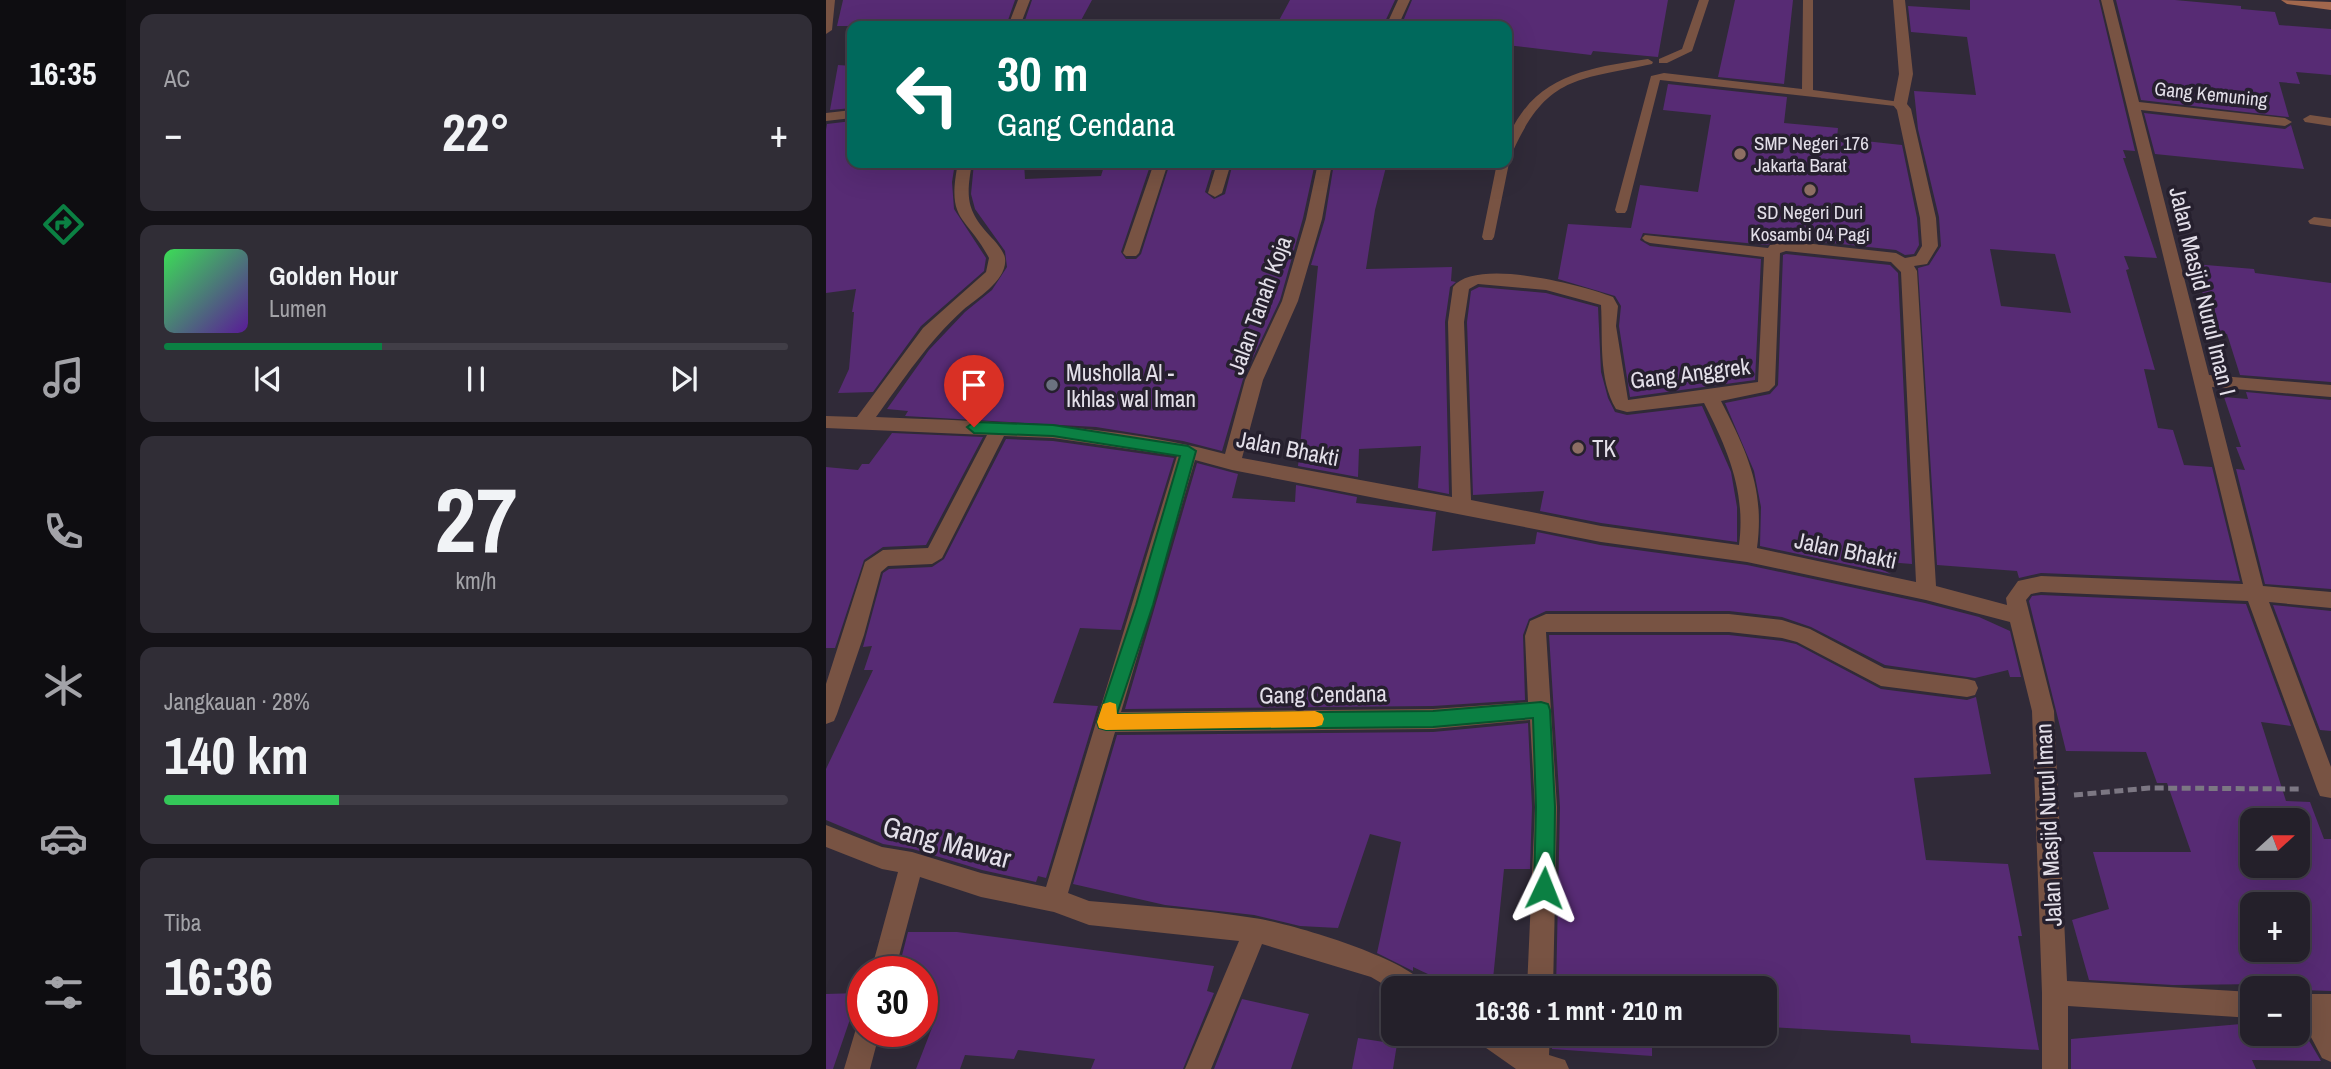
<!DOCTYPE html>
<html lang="id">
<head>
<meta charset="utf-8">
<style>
  :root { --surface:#24202a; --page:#302d36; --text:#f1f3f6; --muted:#a3a3a8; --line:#413e47; --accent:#0b8043 }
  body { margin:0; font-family:"Archivo Narrow",sans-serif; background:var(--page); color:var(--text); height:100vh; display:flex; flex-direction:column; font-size:26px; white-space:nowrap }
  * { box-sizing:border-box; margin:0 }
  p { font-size:23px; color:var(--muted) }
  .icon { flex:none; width:38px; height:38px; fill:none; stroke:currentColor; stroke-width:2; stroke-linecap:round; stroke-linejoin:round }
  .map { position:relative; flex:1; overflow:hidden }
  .panel { display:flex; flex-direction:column; gap:14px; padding:14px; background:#141217; width:700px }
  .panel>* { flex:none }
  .hud { position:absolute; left:21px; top:21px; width:665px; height:147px; border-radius:14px; box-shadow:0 7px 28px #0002,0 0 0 2px var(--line); background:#00695c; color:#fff; overflow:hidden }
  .needle { width:46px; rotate:69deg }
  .tools { position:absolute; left:1414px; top:808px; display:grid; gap:14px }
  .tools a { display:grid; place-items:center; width:70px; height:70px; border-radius:14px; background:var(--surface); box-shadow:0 7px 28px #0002,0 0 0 2px var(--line); font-size:35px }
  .speed { position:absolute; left:21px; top:956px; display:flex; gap:14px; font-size:35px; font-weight:700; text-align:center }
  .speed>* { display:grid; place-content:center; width:91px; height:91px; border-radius:50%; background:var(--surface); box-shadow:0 7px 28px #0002,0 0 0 2px var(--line); line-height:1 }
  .speed .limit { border:10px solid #d22; background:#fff; color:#111 }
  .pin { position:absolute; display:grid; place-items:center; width:60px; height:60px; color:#fff; margin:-72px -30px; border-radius:50% 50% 50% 0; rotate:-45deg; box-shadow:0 0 7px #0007 }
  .pin .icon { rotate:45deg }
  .me { position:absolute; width:77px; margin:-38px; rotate:2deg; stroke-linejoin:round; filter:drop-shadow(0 0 5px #0008) }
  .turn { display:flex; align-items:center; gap:24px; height:147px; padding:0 35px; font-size:32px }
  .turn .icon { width:91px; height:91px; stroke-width:2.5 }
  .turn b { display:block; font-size:49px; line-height:60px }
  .big { font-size:52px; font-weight:700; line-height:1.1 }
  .panel .card { flex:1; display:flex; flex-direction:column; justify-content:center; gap:10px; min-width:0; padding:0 24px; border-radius:14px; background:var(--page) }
  .panel .dial { align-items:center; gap:0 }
  .dial b { font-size:91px; line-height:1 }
  .song { display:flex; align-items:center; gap:21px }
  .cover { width:84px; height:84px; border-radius:10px; background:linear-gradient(135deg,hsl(130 70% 55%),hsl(270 70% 35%)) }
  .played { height:7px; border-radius:4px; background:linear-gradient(90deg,var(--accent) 35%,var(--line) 35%) }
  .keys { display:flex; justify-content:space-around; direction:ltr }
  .heat { display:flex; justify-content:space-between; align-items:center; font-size:38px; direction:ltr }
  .charge { height:10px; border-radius:5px; background:linear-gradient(90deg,#34c759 28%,var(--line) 0) }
  .trip { position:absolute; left:555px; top:976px; width:396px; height:70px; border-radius:14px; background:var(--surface); box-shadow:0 7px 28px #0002,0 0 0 2px var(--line); font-weight:700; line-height:70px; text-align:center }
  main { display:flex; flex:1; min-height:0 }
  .dock { display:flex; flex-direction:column; width:126px; justify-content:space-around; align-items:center; background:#0e0d11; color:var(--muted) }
  .dock .icon { width:49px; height:49px }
  .dock .selected { color:var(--accent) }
  .dock b { font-size:32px; color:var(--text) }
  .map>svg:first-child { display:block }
</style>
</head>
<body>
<main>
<nav class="dock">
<b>16:35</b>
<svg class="icon selected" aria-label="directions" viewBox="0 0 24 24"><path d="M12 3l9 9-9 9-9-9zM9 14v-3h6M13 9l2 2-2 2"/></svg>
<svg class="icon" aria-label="music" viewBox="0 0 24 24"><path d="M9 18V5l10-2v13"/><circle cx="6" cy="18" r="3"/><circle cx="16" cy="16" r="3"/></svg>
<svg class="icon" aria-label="phone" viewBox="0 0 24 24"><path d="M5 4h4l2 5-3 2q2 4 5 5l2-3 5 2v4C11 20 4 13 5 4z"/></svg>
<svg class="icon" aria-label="climate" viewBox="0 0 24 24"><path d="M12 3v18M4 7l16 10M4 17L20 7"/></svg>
<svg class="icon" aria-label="car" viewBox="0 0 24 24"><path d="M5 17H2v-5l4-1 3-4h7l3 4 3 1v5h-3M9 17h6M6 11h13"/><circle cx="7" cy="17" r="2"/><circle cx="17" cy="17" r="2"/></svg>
<svg class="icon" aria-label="filters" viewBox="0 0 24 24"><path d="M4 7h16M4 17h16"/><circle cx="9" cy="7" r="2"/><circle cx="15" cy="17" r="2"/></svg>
</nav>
<section class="panel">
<div class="card"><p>AC</p>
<div class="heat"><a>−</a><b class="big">22°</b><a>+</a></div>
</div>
<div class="card">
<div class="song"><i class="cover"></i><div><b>Golden Hour</b><p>Lumen</p></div></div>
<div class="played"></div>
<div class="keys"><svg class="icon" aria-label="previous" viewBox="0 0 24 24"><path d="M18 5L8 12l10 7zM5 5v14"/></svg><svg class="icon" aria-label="pause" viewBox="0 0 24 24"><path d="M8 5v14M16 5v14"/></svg><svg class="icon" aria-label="next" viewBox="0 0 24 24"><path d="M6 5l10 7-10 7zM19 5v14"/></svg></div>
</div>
<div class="card dial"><b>27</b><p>km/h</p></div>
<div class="card"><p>Jangkauan · 28%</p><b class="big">140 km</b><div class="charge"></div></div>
<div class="card"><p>Tiba</p><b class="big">16:36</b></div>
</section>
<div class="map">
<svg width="1505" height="1069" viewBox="0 0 1505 1069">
  <rect width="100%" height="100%" fill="#302a38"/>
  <path fill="#572b74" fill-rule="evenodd" d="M17,0H189L180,26H11Z
    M206,0H266L252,26H197Z
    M464,0H569L557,26H450Z
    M586,0H842L832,57L767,51L765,55L681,45V26H575Z
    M909,0H967L958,84L892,77Z
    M1144,0H1273L1309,151L1297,150L1300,158H1297L1331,258L1298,256L1303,269L1300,270L1329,370L1318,369L1332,428L1347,430L1358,465L1386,467L1414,581L1215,573L1193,578L1191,571L1111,565L1092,268L1103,265L1115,246L1113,217L1092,129L1088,91L1150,95L1141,37L1085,32L1082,6L1144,10ZM1164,249L1229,254L1245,313L1175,306Z
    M1290,0H1349L1415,6V9L1449,12L1453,25L1505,29V75L1470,72L1474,84L1453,82L1463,117L1315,100Z
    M12,65L26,66V108L4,110Z
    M842,84L961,97L958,123L1012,128L1011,138L1076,145L1091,218L1093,245L1088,254L1079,255L1070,250L960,238L941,245L817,233L814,240L824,246L935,259L929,380L804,397L793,326L795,306L789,296L732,279L742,224L805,228L814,185L872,192L885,115L837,110Z
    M1318,113L1459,129L1465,125L1478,169L1329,154Z
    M26,121V163H129L126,182L128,209L160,258L158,271L95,326L47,392L12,393L23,369L28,312H26L30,289L0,293V130L1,124Z
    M148,163H198L199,179L275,176L279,163H325L295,252L300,259H310L315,254L344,163H388L379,192L388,199L399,194L407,163H489L477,218L454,300L417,379L396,451L357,441L270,427L79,416L82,411L61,409L103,350L139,312L166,290L181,267L179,251L149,209L145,194Z
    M508,163H561L549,210L540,269L626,267L625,281L630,282L624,287L619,322L623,494L592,488L595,446L533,449L532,477L472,466L492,266L485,265L499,219Z
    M960,254L1064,265L1072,273L1086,564L1037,560L1065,574L934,546L935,507L928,471L899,403L944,394L952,385L957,255Z
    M1368,264L1428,269L1429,273L1505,283V382L1414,375L1401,334L1388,332Z
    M653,287L720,293L772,307L775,372L782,398L789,412L801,415L876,406L905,472L911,507V542L775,523L714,511L718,491L647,495L641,322L645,291Z
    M1420,392L1505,400V589L1439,584L1410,469L1419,470L1410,447H1415L1398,397L1422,399Z
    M66,433L157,437L100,545L57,547L38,560L9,648H0V467L32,470L36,464H43Z
    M180,439L227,441L348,458L295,630L254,628L227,703L272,706L220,878L212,876L210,882L156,870L87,849L57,844L0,820V769L47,670H38L46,646L37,647L57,573L63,569L106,567L118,559Z
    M371,463L412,474L406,498L469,502L470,485L531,497L530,503L610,512L606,551L709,544L711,532L774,545L921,565L1099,603L1153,617L1184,631L1195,677H1184L1182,670L1149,678L1059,665L985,627L956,617L903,611H720L703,619L697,635L699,700L607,706L299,709Z
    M1215,595L1420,604L1465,726L1435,722L1460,801L1484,802L1498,839H1505V991L1440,989V984L1347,985L1263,980L1246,920L1283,909L1267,852H1365L1341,783H1331L1320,752L1240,751L1203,601L1206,596ZM1426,821H1472V866H1426ZM1426,905H1472V950H1426Z
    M1447,605L1505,611V731L1494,730Z
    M723,635H903L956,641L970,644L1055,689L1141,700L1150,697L1165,774L1088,778L1100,860L1182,864L1196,936H1192L1213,1050L1085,1043L1084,1035L941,1027L940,989H730L734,807Z
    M702,723L706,807L704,869H678L666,989H634L587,967V971L551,953L575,842L544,834L512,928L474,926L428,915L339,905L247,884L291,735L607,732Z
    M82,932H131L388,966L381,991L388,993L357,1069H265L269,1059L192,1050L188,1059L139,1055L134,1069H90L111,1015H96V971H72Z
    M33,993L7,1069H0V994Z
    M416,999L483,1014L465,1069H388Z
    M1472,1022L1495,1061L1426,1060L1430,1069H1245V1039L1426,1023V1034H1472Z
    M727,1034H826V1056L726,1049Z
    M532,1038L571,1044L567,1069H526Z"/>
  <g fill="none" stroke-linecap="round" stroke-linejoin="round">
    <path stroke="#7c7783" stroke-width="5" stroke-dasharray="9 4.5" stroke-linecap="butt" d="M1248,795L1323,788L1474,789"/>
    <path fill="#785343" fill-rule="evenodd" d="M873,0H883L866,51L841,63H833V59L856,49Z
      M977,0H987V90L1074,102L1080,105L1078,107L834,80L801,210L799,213H791L789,210L825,76L838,73L976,89Z
      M822,59L827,62L826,64C753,80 721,75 687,151L681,154C681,138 685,128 695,114C724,72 775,66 822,59Z
      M681,161L683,163L668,237L666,240H658L656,237L671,163H681Z
      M1488,217L1505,219V227L1484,224L1482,221Z"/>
    <path fill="#785343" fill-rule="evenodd" d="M0,0H9L6,30L0,34Z
      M192,0H204L194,26H182Z
      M572,0H584L572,26H560Z
      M1067,0H1079L1087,74L1081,104L1085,109L1110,218L1112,246L1101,264L1088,266L1091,271L1110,586L1181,605L1180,598L1192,581L1215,576L1417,584L1275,0H1287L1313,102L1459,118L1466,122L1459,126L1315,110L1383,375L1505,385V397L1386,387L1437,586L1505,592V608L1443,602L1505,767V798L1494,796L1491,789L1422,601L1215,592L1205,594L1200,600L1228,711L1241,981L1426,992V1018L1242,1006V1069H1216V993L1206,711L1184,622L1100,600L921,562L775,542L406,470L369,460L295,712L607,709L702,702L699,636L704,621L720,614H903L956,620L984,629L1058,668L1141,679L1149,681L1152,688L1149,695L1141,697L1055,686L971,642L956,638L903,632H720L731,807L727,989H701L709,807L704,720L607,729L289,732L242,893L263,901C318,906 373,909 428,918C460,922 590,960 602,989L567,990L545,977L436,944L385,1069H359L413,941L263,925L228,912L155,897L94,877L69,971H45L72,872L56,869L0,847V825L56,847L86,852L155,873L220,887L351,456L227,438L178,436L116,558L106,564L62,566L55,572L38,635L11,714L8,721L0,724V684L39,562L57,550L102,548L161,435L0,428V416L31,417L97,328L160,272L163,258C140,214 120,223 132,163H146C140,197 140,210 164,236C169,241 178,251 179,258C182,280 151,298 137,310C101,343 78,379 50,417C167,422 285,423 399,454L419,380L456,301L480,219L492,163H506L496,219L472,301L437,380L416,458L626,497L622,322L627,287C650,257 756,285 787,297L792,306L790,326L802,400L932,382L938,257L824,243L819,241L816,238L819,235L942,248L944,245L960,241L1070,253L1079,258L1090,256L1096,246L1094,218L1071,110L1067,105L1073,74ZM960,251L1065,262L1075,272L1090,582L931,548C939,489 921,452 895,401L943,391L949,385L954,253ZM652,284L720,290L775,305C777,338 772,379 790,409L801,412L878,403C902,450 920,492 913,545L775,526L645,500L638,322L643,289Z
      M26,110V118L0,121V113Z
      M1484,115L1505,118V126L1479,122L1477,119Z
      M328,163H342L313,253L310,256H300L297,253Z
      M391,163H405L396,193L389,197L382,193Z
      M1473,994H1505V1062L1496,1058L1476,1020L1472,1019Z
      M37,1020V1031H54L44,1069H18L32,1022Z
      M649,1034H685L698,1043V1034H724L723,1055L739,1060L743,1069H690L653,1043Z"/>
    <path fill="#a1674d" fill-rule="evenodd" d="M1455,0L1505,2V10L1461,4Z"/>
  </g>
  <path fill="#0b8043" stroke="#07532c" stroke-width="2" d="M148,422L227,425L362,446L370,451L327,605L291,714L607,711L715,702L722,704L724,710L729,807L728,888L725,894L718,897L711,894L708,888L710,807L707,718L607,727L280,730L273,728L271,722L310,605L354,456L227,436L148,433L141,427Z"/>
  <path fill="#f59e0b" d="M284,702L290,704L291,714L489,711L496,714L498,719L496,725L489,727L280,730L273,728L271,722L277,704Z"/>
  <g fill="#8d6e63" stroke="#26202e" stroke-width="2.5">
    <circle cx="914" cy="154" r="7"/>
    <circle cx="984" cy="190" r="7"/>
    <circle cx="752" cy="448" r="7"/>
  </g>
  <circle fill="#6b7280" stroke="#26202e" stroke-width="2.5" cx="226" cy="385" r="7"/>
  <g text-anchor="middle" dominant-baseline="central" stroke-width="7" stroke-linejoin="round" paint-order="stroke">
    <g font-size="19" fill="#e3dfe9" stroke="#26202e">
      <text transform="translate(1385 94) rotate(6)">Gang Kemuning</text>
    </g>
    <g font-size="19" fill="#e3dfe9" stroke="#26202e" text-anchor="start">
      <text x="928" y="143">SMP Negeri 176<tspan x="928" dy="22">Jakarta Barat</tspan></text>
      <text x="984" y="212" text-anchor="middle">SD Negeri Duri<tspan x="984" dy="22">Kosambi 04 Pagi</tspan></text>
    </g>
    <g font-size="23" fill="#e3dfe9" stroke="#26202e">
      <text transform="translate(1377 291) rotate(76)">Jalan Masjid Nurul Iman I</text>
      <text transform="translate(433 305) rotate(-70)">Jalan Tanah Koja</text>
      <text transform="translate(864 373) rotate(-7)">Gang Anggrek</text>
      <text transform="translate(462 448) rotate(11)">Jalan Bhakti</text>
      <text transform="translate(1020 550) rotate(12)">Jalan Bhakti</text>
      <text transform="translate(497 694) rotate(-1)">Gang Cendana</text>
      <text transform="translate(1222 825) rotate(-93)">Jalan Masjid Nurul Iman</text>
    </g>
    <g font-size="23" fill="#e3dfe9" stroke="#26202e" text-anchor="start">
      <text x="240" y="372">Musholla Al -<tspan x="240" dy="26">Ikhlas wal Iman</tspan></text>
      <text x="766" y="448">TK</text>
    </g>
    <g font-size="28" fill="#e3dfe9" stroke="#26202e">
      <text transform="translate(121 842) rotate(15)">Gang Mawar</text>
    </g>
  </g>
</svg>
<div class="tools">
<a><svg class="needle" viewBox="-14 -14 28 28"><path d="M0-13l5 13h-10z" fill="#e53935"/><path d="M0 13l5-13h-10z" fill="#a3a3a8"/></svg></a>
<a>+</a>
<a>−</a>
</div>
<div class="speed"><div class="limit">30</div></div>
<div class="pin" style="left:148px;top:427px;background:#d93025"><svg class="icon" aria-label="arrive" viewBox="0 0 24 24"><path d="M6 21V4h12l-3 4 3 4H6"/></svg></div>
<svg class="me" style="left:718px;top:888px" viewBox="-20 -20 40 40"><path d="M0-17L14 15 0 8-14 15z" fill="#0b8043" stroke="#fff" stroke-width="4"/></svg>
<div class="trip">16:36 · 1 mnt · 210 m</div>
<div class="hud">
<div class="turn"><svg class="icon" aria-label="left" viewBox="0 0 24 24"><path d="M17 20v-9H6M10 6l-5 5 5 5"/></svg><div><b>30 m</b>Gang Cendana</div></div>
</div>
</div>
</main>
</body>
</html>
